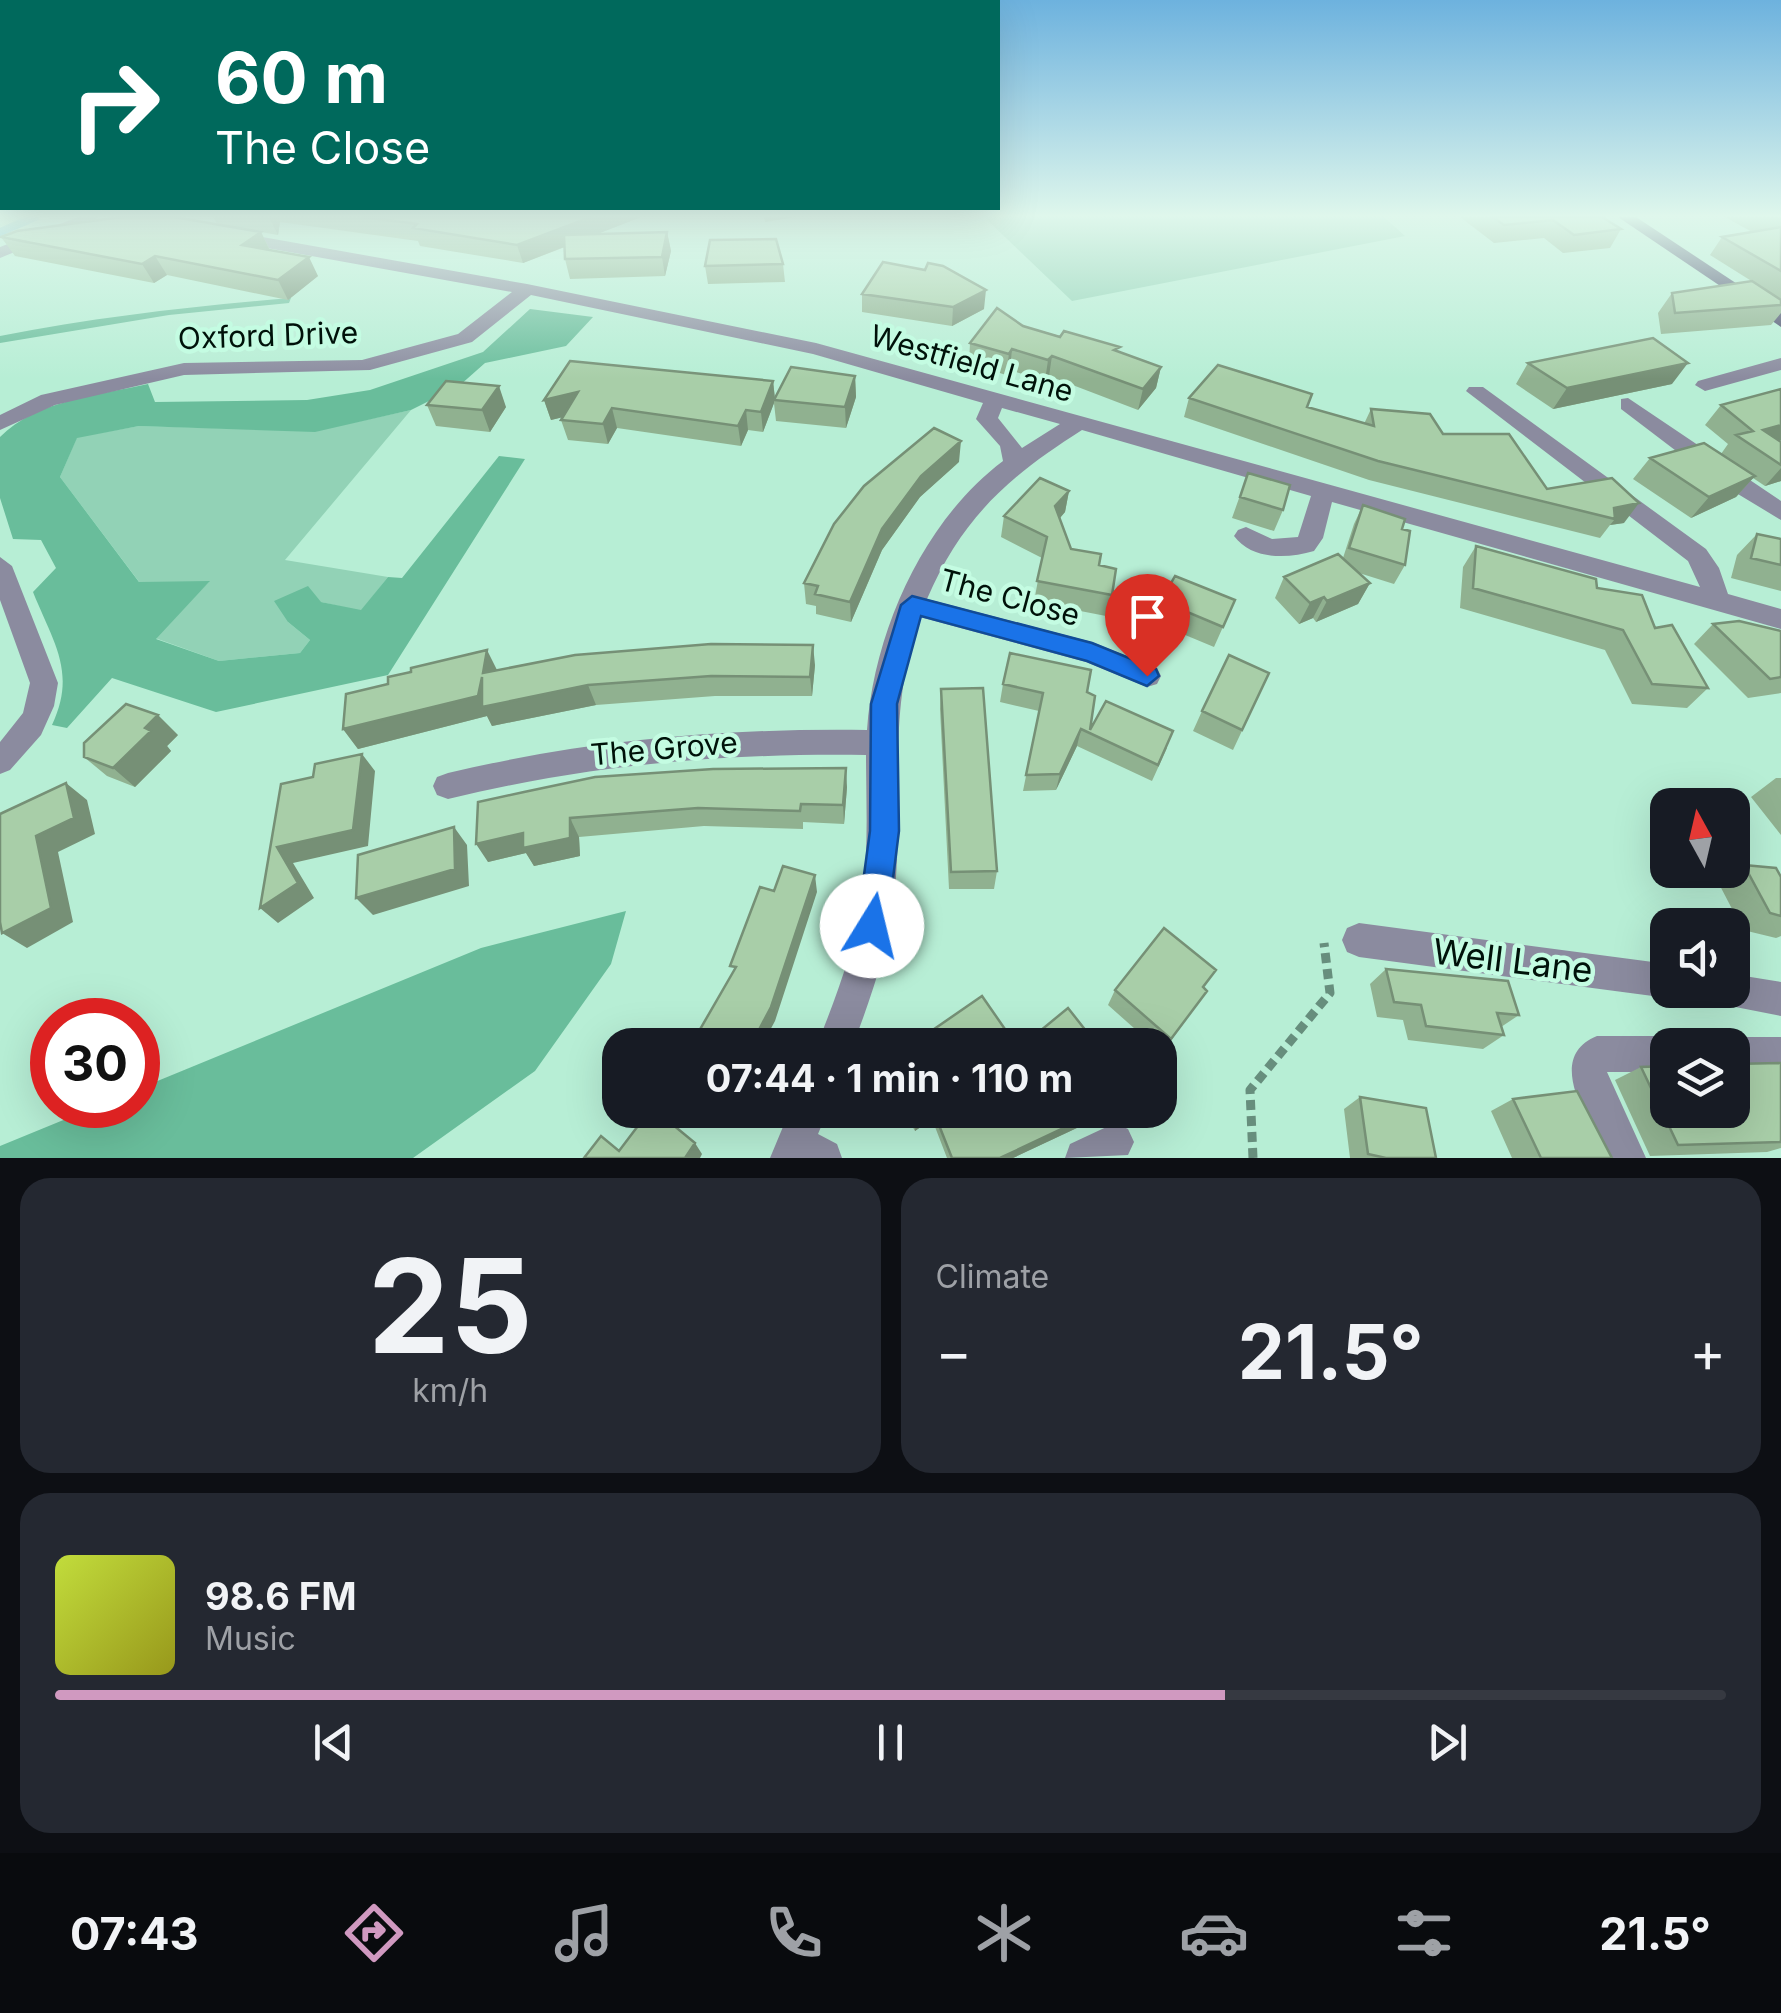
<!DOCTYPE html>
<html lang="en">
<head>
<meta charset="utf-8">
<style>
  :root { --surface:#171b24; --page:#242831; --text:#f1f3f6; --muted:#9ea1a6; --line:#363941; --accent:#d099c0 }
  body { margin:0; font-family:Inter,sans-serif; background:var(--page); color:var(--text); height:100vh; display:flex; flex-direction:column; font-size:38px; white-space:nowrap }
  * { box-sizing:border-box; margin:0 }
  p { font-size:32px; color:var(--muted) }
  .icon { flex:none; width:55px; height:55px; fill:none; stroke:currentColor; stroke-width:2; stroke-linecap:round; stroke-linejoin:round }
  .map { position:relative; height:1158px; overflow:hidden }
  .drawer { display:flex; flex-direction:column; gap:20px; padding:20px; background:#0d0f14; flex:1 }
  .drawer>* { flex:none }
  .hud { position:absolute; left:0px; top:0px; width:1000px; height:210px; box-shadow:0 10px 40px #0002; background:#00695c; color:#fff; overflow:hidden }
  .needle { width:65px; rotate:352deg }
  .buttons { position:absolute; left:1650px; top:788px; display:grid; gap:20px }
  .buttons a { display:grid; place-items:center; width:100px; height:100px; border-radius:20px; background:var(--surface); box-shadow:0 10px 40px #0002; font-size:50px }
  .speed { position:absolute; left:30px; top:998px; display:flex; gap:20px; font-size:50px; font-weight:700; text-align:center }
  .speed>* { display:grid; place-content:center; width:130px; height:130px; border-radius:50%; background:var(--surface); box-shadow:0 10px 40px #0002; line-height:1 }
  .speed .limit { border:15px solid #d22; background:#fff; color:#111 }
  .pin { position:absolute; display:grid; place-items:center; width:85px; height:85px; color:#fff; margin:-102px -42px; border-radius:50% 50% 50% 0; rotate:-45deg; box-shadow:0 0 10px #0007 }
  .pin .icon { rotate:45deg }
  .me { position:absolute; width:110px; margin:-55px; rotate:9deg; stroke-linejoin:round; filter:drop-shadow(0 0 8px #0008) }
  .turn { display:flex; align-items:center; gap:35px; height:210px; padding:0 50px; font-size:45px }
  .turn .icon { width:130px; height:130px; stroke-width:2.5 }
  .turn b { display:block; font-size:70px; line-height:85px }
  .big { font-size:75px; font-weight:700; line-height:1.1 }
  .drawer .card { flex:1; display:flex; flex-direction:column; justify-content:center; gap:15px; min-width:0; padding:0 35px; border-radius:30px; background:var(--page) }
  .drawer .dial { align-items:center; gap:0 }
  .dial b { font-size:130px; line-height:1 }
  .song { display:flex; align-items:center; gap:30px }
  .cover { width:120px; height:120px; border-radius:15px; background:linear-gradient(135deg,hsl(70 70% 55%),hsl(60 70% 35%)) }
  .played { height:10px; border-radius:5px; background:linear-gradient(90deg,var(--accent) 70%,var(--line) 70%) }
  .keys { display:flex; justify-content:space-around; direction:ltr }
  .heat { display:flex; justify-content:space-between; align-items:center; font-size:55px; direction:ltr }
  .drawer .tiles { flex:1; display:grid; gap:20px; grid-template-columns:1fr 1fr }
  .card:last-child { grid-column:span 2 }
  .trip { position:absolute; left:602px; top:1028px; width:575px; height:100px; border-radius:30px; background:var(--surface); box-shadow:0 10px 40px #0002; font-weight:700; line-height:100px; text-align:center }
  .dock { display:flex; height:160px; justify-content:space-around; align-items:center; background:#090b0e; color:var(--muted) }
  .dock .icon { width:70px; height:70px }
  .dock .on { color:var(--accent) }
  .dock b { font-size:45px; color:var(--text) }
  .map>svg:first-child { display:block }
</style>
</head>
<body>
<div class="map">
<svg width="1781" height="1158" viewBox="0 0 1781 1158">
  <rect width="100%" height="100%" fill="#b7eed5"/>
  <path fill="#92d2b6" d="M984,217H1384L1405,236L1072,301Z
    M411,410L285,560L388,577L361,611L321,602L288,622L310,640L300,653L219,661L155,638L209,582L140,583L60,477L77,437L139,426L315,431Z"/>
  <path fill="#69bd9b" d="M291,298L289,303L169,315L0,343V336C97,317 193,306 291,298Z
    M530,309L593,317L566,346L485,363L459,386L411,410L315,432L139,426L77,438L60,477L139,582L210,581L156,639L219,661L300,653L310,640L288,622L274,601L308,586L321,602L361,610L388,577L402,578L499,456L525,459L388,675L216,712L112,678L67,728L52,725C77,672 53,642 33,592L56,568L41,540L13,539L0,498V437C37,400 99,395 148,384L155,402L307,400L370,390L483,352Z
    M626,911L611,964L535,1071L413,1158H0V1146L100,1105H138V1089L481,948Z"/>
  <g fill="none" stroke-linecap="round" stroke-linejoin="round">
    <path stroke="#55afd0" stroke-width="8" d="M0,232L35,217"/>
    <path stroke="#678e7d" stroke-width="9" stroke-dasharray="10 6" stroke-linecap="butt" d="M1253,1158L1250,1090L1330,993L1324,943"/>
    <path fill="#8b8b9f" fill-rule="evenodd" d="M78,217H100L0,258V247Z
      M234,232L527,284L816,343L1700,587L1688,561L1466,391L1469,387H1483L1706,549L1719,568L1728,594L1781,609V629L1332,502L1323,538L1314,551C1287,559 1252,560 1234,536L1238,530L1246,527L1272,539L1298,537L1311,496L1082,430C1008,477 962,518 927,599L1092,642L1157,668L1161,676L1157,684L1147,687L1086,662L920,617C886,715 904,791 895,890C890,943 872,995 853,1045H817C836,997 855,948 862,896C869,849 866,802 866,755C723,753 587,765 448,799L437,795L433,786L437,777L448,773C587,740 724,728 867,730C874,632 923,521 1003,461L1000,446L976,419L983,403L813,354L531,295L472,342L370,370L184,375L55,405L0,430V415L41,395L184,363L362,360L458,334L512,292L228,241V233ZM1002,408L1060,424L1022,448L998,418Z
      M1781,358V370L1705,391L1695,385L1698,381Z
      M1628,398L1781,501V520L1713,479L1621,409V399Z
      M0,557L12,566L58,683L54,706L41,735L10,770L0,774V742L23,713L30,683L0,600Z
      M1359,923L1668,964V990H1681L1668,998L1359,957L1347,952L1342,940L1347,928Z
      M1732,974L1781,982V1016L1710,1002L1705,990H1732Z
      M1597,1036H1668L1682,1045H1668V1072H1607L1646,1158H1607C1590,1122 1543,1058 1597,1036Z
      M1732,1037H1781V1073H1732V1045H1718Z
      M790,1110H828L818,1134L837,1144L842,1158H770Z
      M1115,1123L1128,1129L1134,1142L1128,1155L1065,1158L1070,1144Z"/>
    <path fill="#484769" fill-rule="evenodd" d="M1618,217H1636L1781,313V327Z"/>
  </g>
  <path fill="#90b190" d="M213,217H641L597,234L667,232L671,251L665,276L570,279L565,259V247L523,263L420,246L418,241L280,222L278,235L217,224Z
    M1460,217H1602L1621,229L1610,248L1563,253L1544,238L1494,243Z
    M1725,217H1781V313L1771,325L1661,334L1658,313L1672,293L1769,292L1710,255L1722,237L1752,232Z
    M261,232L270,250L318,276L288,300L167,275L154,283L15,256L1,237Z
    M783,264L785,282L708,284L705,266Z
    M862,294L984,309L952,326L862,312Z
    M1023,326L1119,352L1161,367L1156,388L1138,410L1049,376L1045,381L1010,370L1006,375L969,363L970,343Z
    M1528,363L1672,384L1553,409L1516,384Z
    M855,376L856,397L846,428L776,421L774,403L763,432L748,430L741,446L617,428L608,444L568,440L561,420L563,417L551,420L544,400L773,381L775,398Z
    M1189,398L1307,407L1364,424L1371,409L1443,434L1547,489L1624,523L1610,525L1600,538L1369,480L1184,417Z
    M427,405L506,407L490,432L436,426Z
    M1721,405L1781,442V481L1765,486L1753,478L1736,497L1691,518L1633,479L1650,458L1721,454L1728,444L1705,425Z
    M959,462L920,497L882,550L851,622L816,614V606L806,604L804,583Z
    M1248,473L1283,510L1274,531L1232,518Z
    M1069,491L1065,512L1060,518L1071,549L1099,565L1112,595L1106,616L1034,602L1042,558L1001,537L1004,516Z
    M1363,505L1402,529L1405,565L1394,584L1359,573L1370,583L1358,604L1316,622L1313,618L1299,624L1275,598L1284,577L1343,558L1354,524Z
    M1757,534L1781,539V591L1731,578L1737,555Z
    M1476,546L1597,588L1655,628L1708,688L1687,708L1632,704L1605,650L1460,608L1463,567Z
    M1235,600L1214,647L1154,622L1161,601Z
    M1713,624L1781,631V693L1748,698L1694,644Z
    M815,665L812,696H715L596,705L492,726L487,716L358,749L343,729L497,670Z
    M1269,673L1233,750L1193,731L1202,711Z
    M1003,684L1087,692L1090,730L1167,748L1152,781L1077,746L1056,790L1023,791L1039,711L1000,702Z
    M941,689L997,871L994,889H949L940,709Z
    M178,735L167,746L171,751L135,787L107,776L84,757Z
    M1776,778H1781V835L1751,797Z
    M847,787L844,824L803,822V829L704,826L579,837L580,856L534,866L526,853L488,862L478,802Z
    M1744,865L1781,877V936L1776,938L1743,930L1718,882Z
    M1386,969L1519,1015L1501,1027L1504,1035L1483,1049L1408,1040L1403,1020L1377,1017L1370,984Z
    M1204,988L1207,991L1162,1053L1160,1051V1045H1153L1108,1005L1115,990Z
    M1781,1063V1148L1767,1152L1650,1156L1615,1080L1641,1067Z
    M1360,1097L1436,1158H1350L1344,1109Z
    M1513,1099L1612,1158H1512L1491,1111Z
    M903,1110H1112L1111,1112L1013,1158H947L932,1119L915,1131Z"/>
  <path fill="#769076" d="M269,217H278L280,222L278,235Z
    M591,217H641L523,263L517,245Z
    M764,217H796L765,222Z
    M261,232L270,251L242,245Z
    M667,232L671,251L665,276L662,257Z
    M155,256L167,275L154,283L142,264Z
    M309,257L318,276L288,300L278,280Z
    M986,290L984,309L952,326L953,307Z
    M1012,349L1010,370L1006,375L1009,354Z
    M1052,356L1049,376L1045,381L1048,360Z
    M1688,363L1672,384L1553,409L1567,388Z
    M1161,367L1156,388L1138,410L1143,389Z
    M855,376L856,397L846,428L845,407Z
    M773,381L775,400H774V403L763,432L761,412Z
    M499,386L506,407L490,432L482,410Z
    M578,392L584,412L551,420L544,400Z
    M612,408L617,428L608,444L603,424Z
    M746,410L748,430L741,446L738,426Z
    M1781,425V440L1755,448L1763,430Z
    M961,441L959,462L920,497L882,550L851,622L850,602L882,529L921,476Z
    M1781,468V481L1765,486Z
    M1755,476L1736,497L1691,518L1709,497Z
    M1069,491L1065,512L1052,527L1055,506Z
    M1639,503L1624,523L1610,525L1615,519L1614,508Z
    M1370,583L1358,604L1316,622L1327,601Z
    M1324,597L1313,618L1299,624L1310,603Z
    M813,645L815,665L812,696L810,677Z
    M487,650L497,670L483,673Z
    M482,677L588,685L596,705L492,726L487,716L358,749L343,729Z
    M158,715L178,735L167,746L171,751L135,787L113,768L145,728Z
    M1081,729L1077,746L1056,790L1060,774Z
    M362,754L375,771L368,846L293,863L314,898L278,923L260,908L277,847Z
    M846,768L847,787L844,824L843,805Z
    M66,783L87,800L95,834L58,852L73,922L27,948L2,933L36,836Z
    M570,818L579,837L580,856L534,866L526,853L488,862L476,844Z
    M454,827L467,845L469,886L373,915L356,898Z
    M815,875L817,892L775,1021L762,1045H751Z
    M933,1110L932,1119L915,1131L916,1122Z
    M1102,1110H1112L1111,1112L1013,1158H1000Z
    M695,1143L702,1154L700,1158H685Z"/>
  <path fill="#a8cea8" stroke="#769076" stroke-width="2.5" d="M122,217H174L261,232L242,245L309,257L278,280L155,256L142,264L1,237L17,231Z
    M363,217H591L517,245L413,228L417,224Z
    M1493,217H1602L1621,229L1574,235L1553,220L1504,225Z
    M1781,227V271L1722,237Z
    M667,232L662,257L565,259L564,235Z
    M776,239L783,264L705,266L710,240Z
    M883,262L925,270L928,263L943,266L986,290L953,307L862,294Z
    M1752,281L1781,300V305L1675,313L1672,293Z
    M997,308L1023,326L1060,337L1064,331L1120,347L1114,350L1161,367L1143,389L1052,356L1048,360L1012,349L1009,354L970,343Z
    M1653,338L1688,363L1567,388L1528,363Z
    M570,361L773,381L761,412L746,410L738,426L612,408L603,424L561,420L578,392L544,400Z
    M1218,365L1312,394L1307,407L1374,426L1371,409L1430,414L1443,434H1509L1547,489L1612,478L1639,503L1614,508L1615,519L1378,461L1189,398Z
    M791,367L855,376L845,407L774,400Z
    M446,381L499,386L482,410L427,405Z
    M1781,389V425L1763,430L1781,442V465L1736,435L1753,431L1721,405Z
    M934,428L961,441L921,476L882,529L850,602L815,594L818,586L804,583L834,524L864,486Z
    M1704,443L1755,476L1709,497L1650,458Z
    M1248,473L1290,485L1283,510L1240,497Z
    M1040,478L1069,491L1055,506L1071,549L1101,554L1099,565L1116,569L1112,595L1037,581L1047,537L1004,516Z
    M1363,505L1405,519L1402,529L1410,531L1405,565L1349,548Z
    M1757,534L1781,539V565L1751,558Z
    M1476,546L1596,579L1597,588L1642,595L1655,628L1672,625L1708,688L1652,684L1623,630L1473,588Z
    M1338,554L1370,583L1327,601L1324,597L1310,603L1284,577Z
    M1175,576L1235,600L1223,627L1161,601Z
    M1739,621L1781,631V677L1770,679L1713,624Z
    M711,644L813,645L810,677L711,676L588,685L482,707V677L478,696L343,729L346,694L388,684V677L411,672V668L487,650L483,673L575,655Z
    M1010,653L1091,670L1087,692L1095,696L1090,730L1106,701L1173,731L1158,765L1081,729L1060,774L1026,775L1043,693L1003,684Z
    M1229,655L1269,673L1242,730L1202,711Z
    M983,688L997,871L951,872L941,689Z
    M126,704L158,715L145,728L151,731L113,768L84,757V743Z
    M362,754L353,830L277,847L298,883L260,908L281,784L313,777L315,764Z
    M846,768L843,805L801,804L800,811L698,808L570,818V838L523,848V833L476,844L478,802L524,792L595,777L713,769Z
    M66,783L74,818L36,836L51,908L2,933L0,922V814Z
    M454,827L455,869L356,898L358,855Z
    M1744,865L1776,868L1781,877V916L1770,913Z
    M783,866L815,875L771,1007L751,1045H691L736,967L730,966L760,887L774,891Z
    M1164,928L1216,970L1203,987L1207,991L1171,1039L1115,990Z
    M1386,969L1508,981L1519,1015L1497,1013L1504,1035L1426,1026L1421,1005L1394,1002Z
    M982,996L1016,1045H911Z
    M1068,1008L1094,1041L1089,1045H1023Z
    M1781,1063V1142L1678,1145L1641,1067L1668,1066V1110H1732V1064Z
    M1577,1091L1612,1158H1541L1513,1099Z
    M1360,1097L1426,1108L1436,1158H1386L1368,1154Z
    M650,1110H655L695,1143L685,1158H584L601,1136L619,1151Z
    M909,1110H1102L1000,1158H952L933,1110L916,1122Z"/>
  <linearGradient id="sky" x2="0" y2="1"><stop stop-color="#6db2de"/><stop offset="0.57" stop-color="#dff7ec"/><stop offset="1" stop-color="#dff7ec" stop-opacity="0"/></linearGradient>
  <rect width="1781" height="379" fill="url(#sky)"/>
  <path fill="#1a73e8" stroke="#114b97" stroke-width="2.5" d="M912,596L1092,643L1156,669L1159,676L1147,686L1087,661L921,616L897,704L899,831L887,926L883,936L872,940L861,936L857,926L870,831L871,704L901,605Z"/>
  <g text-anchor="middle" dominant-baseline="central" stroke-width="9" stroke-linejoin="round" paint-order="stroke">
    <g font-size="30" fill="#00120a" stroke="#c4fce2">
      <text transform="translate(268 335) rotate(-2)">Oxford Drive</text>
      <text transform="translate(972 363) rotate(16)">Westfield Lane</text>
      <text transform="translate(1010 597) rotate(15)">The Close</text>
      <text transform="translate(664 748) rotate(-5)">The Grove</text>
    </g>
    <g font-size="35" fill="#00120a" stroke="#c4fce2">
      <text transform="translate(1513 960) rotate(7)">Well Lane</text>
    </g>
  </g>
</svg>
<div class="buttons">
<a><svg class="needle" viewBox="-14 -14 28 28"><path d="M0-13l5 13h-10z" fill="#e53935"/><path d="M0 13l5-13h-10z" fill="#9ea1a6"/></svg></a>
<a><svg class="icon" aria-label="sound" viewBox="0 0 24 24"><path d="M4 9h4l5-4v14l-5-4H4zM17 9q2 3 0 6"/></svg></a>
<a><svg class="icon" aria-label="layers" viewBox="0 0 24 24"><path d="M12 4l9 5-9 5-9-5zM3 14l9 5 9-5"/></svg></a>
</div>
<div class="speed"><div class="limit">30</div></div>
<div class="pin" style="left:1147px;top:676px;background:#d93025"><svg class="icon" aria-label="arrive" viewBox="0 0 24 24"><path d="M6 21V4h12l-3 4 3 4H6"/></svg></div>
<svg class="me" style="left:872px;top:926px" viewBox="-20 -20 40 40"><circle r="19" fill="#fff"/><path d="M0-13L10 11 0 6-10 11z" fill="#1a73e8"/></svg>
<div class="trip">07:44 · 1 min · 110 m</div>
<div class="hud">
<div class="turn"><svg class="icon" aria-label="right" viewBox="0 0 24 24"><path d="M7 20v-9h11M14 6l5 5-5 5"/></svg><div><b>60 m</b>The Close</div></div>
</div>
</div>
<section class="drawer">
<div class="tiles">
<div class="card dial"><b>25</b><p>km/h</p></div>
<div class="card"><p>Climate</p>
<div class="heat"><a>−</a><b class="big">21.5°</b><a>+</a></div>
</div>
<div class="card">
<div class="song"><i class="cover"></i><div><b>98.6 FM</b><p>Music</p></div></div>
<div class="played"></div>
<div class="keys"><svg class="icon" aria-label="previous" viewBox="0 0 24 24"><path d="M18 5L8 12l10 7zM5 5v14"/></svg><svg class="icon" aria-label="pause" viewBox="0 0 24 24"><path d="M8 5v14M16 5v14"/></svg><svg class="icon" aria-label="next" viewBox="0 0 24 24"><path d="M6 5l10 7-10 7zM19 5v14"/></svg></div>
</div>
</div>
</section>
<nav class="dock">
<b>07:43</b>
<svg class="icon on" aria-label="directions" viewBox="0 0 24 24"><path d="M12 3l9 9-9 9-9-9zM9 14v-3h6M13 9l2 2-2 2"/></svg>
<svg class="icon" aria-label="music" viewBox="0 0 24 24"><path d="M9 18V5l10-2v13"/><circle cx="6" cy="18" r="3"/><circle cx="16" cy="16" r="3"/></svg>
<svg class="icon" aria-label="phone" viewBox="0 0 24 24"><path d="M5 4h4l2 5-3 2q2 4 5 5l2-3 5 2v4C11 20 4 13 5 4z"/></svg>
<svg class="icon" aria-label="climate" viewBox="0 0 24 24"><path d="M12 3v18M4 7l16 10M4 17L20 7"/></svg>
<svg class="icon" aria-label="car" viewBox="0 0 24 24"><path d="M5 17H2v-5l4-1 3-4h7l3 4 3 1v5h-3M9 17h6M6 11h13"/><circle cx="7" cy="17" r="2"/><circle cx="17" cy="17" r="2"/></svg>
<svg class="icon" aria-label="filters" viewBox="0 0 24 24"><path d="M4 7h16M4 17h16"/><circle cx="9" cy="7" r="2"/><circle cx="15" cy="17" r="2"/></svg>
<b>21.5°</b>
</nav>
</body>
</html>
